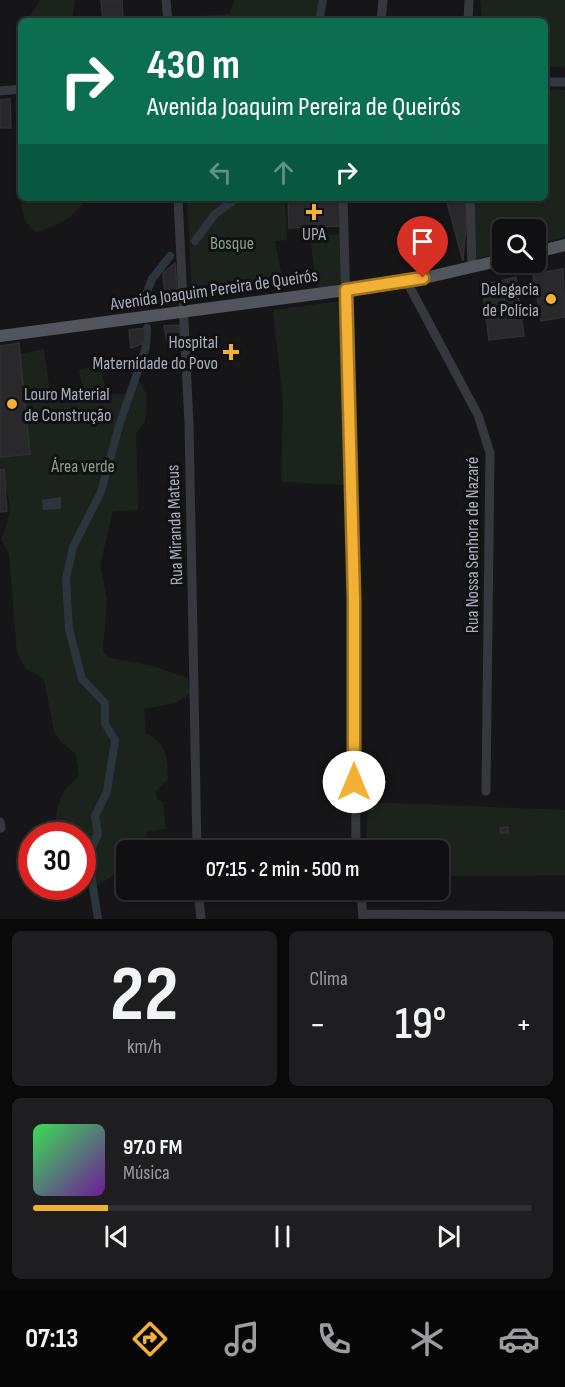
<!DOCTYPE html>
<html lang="pt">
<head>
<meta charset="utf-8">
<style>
  :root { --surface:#101012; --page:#1e1e20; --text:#f1f3f6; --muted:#9c9d9f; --line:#303032; --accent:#f2b134 }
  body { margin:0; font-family:"Sofia Sans Condensed",sans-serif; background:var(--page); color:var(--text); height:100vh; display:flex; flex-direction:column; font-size:22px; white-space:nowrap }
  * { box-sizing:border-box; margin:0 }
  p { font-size:20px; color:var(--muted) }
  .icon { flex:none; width:33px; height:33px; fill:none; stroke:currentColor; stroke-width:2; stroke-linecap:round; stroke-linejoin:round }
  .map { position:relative; height:919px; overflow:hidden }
  .panel { display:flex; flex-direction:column; gap:12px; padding:12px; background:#09090a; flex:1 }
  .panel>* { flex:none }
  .hud { position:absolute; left:18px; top:18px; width:530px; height:183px; border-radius:9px; box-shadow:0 2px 4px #0004,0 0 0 2px var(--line); background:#0b6e4f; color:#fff; overflow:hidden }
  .buttons { position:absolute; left:492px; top:219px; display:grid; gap:12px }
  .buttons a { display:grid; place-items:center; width:54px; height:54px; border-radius:9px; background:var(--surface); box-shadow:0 2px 4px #0004,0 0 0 2px var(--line); font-size:30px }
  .speed { position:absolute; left:18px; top:822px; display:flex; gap:12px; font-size:30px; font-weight:700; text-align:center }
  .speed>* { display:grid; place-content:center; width:78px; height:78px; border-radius:50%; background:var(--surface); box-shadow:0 2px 4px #0004,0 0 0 2px var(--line); line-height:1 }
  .speed .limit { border:9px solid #d22; background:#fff; color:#111 }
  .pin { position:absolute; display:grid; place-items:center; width:51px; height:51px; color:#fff; margin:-62px -26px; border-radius:50% 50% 50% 0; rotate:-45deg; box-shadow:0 0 6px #0007 }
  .pin .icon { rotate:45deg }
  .me { position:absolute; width:66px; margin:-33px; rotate:0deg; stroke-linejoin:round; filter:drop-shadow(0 0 4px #0008) }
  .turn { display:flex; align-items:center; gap:21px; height:126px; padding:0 30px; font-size:27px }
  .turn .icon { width:78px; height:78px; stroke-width:2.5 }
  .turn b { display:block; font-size:42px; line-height:51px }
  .lanes { display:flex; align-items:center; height:57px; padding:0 30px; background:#0003; justify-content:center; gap:30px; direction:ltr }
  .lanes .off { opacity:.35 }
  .big { font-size:45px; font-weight:600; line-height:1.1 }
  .panel .tile { flex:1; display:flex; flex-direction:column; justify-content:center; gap:9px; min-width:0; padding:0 21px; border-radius:9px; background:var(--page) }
  .panel .dial { align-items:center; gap:0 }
  .dial b { font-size:78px; line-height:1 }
  .song { display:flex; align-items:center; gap:18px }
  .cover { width:72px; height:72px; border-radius:9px; background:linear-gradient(135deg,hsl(130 70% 55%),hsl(280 70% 35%)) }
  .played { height:6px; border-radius:3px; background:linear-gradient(90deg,var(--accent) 15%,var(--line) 15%) }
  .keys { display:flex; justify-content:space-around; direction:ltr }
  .heat { display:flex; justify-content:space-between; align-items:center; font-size:33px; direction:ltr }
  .panel .tiles { flex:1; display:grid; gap:12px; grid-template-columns:1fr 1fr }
  .tile:last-child { grid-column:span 2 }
  .trip { position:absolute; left:116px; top:840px; width:333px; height:60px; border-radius:9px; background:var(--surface); box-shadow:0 2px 4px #0004,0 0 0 2px var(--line); font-weight:600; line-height:60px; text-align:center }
  .dock { display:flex; height:96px; justify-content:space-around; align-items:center; background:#060607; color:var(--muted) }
  .dock .icon { width:42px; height:42px }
  .dock .active { color:var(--accent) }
  .dock b { font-size:27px; color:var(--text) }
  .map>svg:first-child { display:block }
</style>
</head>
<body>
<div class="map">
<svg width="565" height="919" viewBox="0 0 565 919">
  <rect width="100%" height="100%" fill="#161618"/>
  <path fill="#1c231d" d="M41,0H75L72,21H26Z
    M235,0H327L321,21H183V17L229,14Z
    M480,0H565V67L545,66L544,21H482Z
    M545,89L565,90V237L536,244V230H502V252L474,260L473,198H544Z
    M29,198H87C76,216 56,228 35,232L25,221L21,205Z
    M187,198H285L287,240L275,241L283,282L192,297Z
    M343,234L346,288L317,291L310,236Z
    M341,301L349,485L281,482L283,403L273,310Z
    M44,349L50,393L83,391L79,370L89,367L91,371L101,368L107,395L132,393L139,380L147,395L145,421L136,434L138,510L113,511L100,565L107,599L103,650L108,657L156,667L188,678L190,694L176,703L144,709L146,734C168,743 167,758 168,779L156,791L157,799L163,802L166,829L146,832L149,847L160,850H126V884L117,873C106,879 94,891 83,883L82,836L58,835C52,812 60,791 79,776L76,754L60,741L54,731L44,679L26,669L17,653L9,554L1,539C9,520 16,500 0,483V457L30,454L20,354Z
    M368,802L565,810V875L438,876V850H409L366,845Z"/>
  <path fill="#2c353c" d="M61,497V509L43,510L42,500Z"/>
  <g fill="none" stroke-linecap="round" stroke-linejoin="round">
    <path stroke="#2c353c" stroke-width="8" d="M319,21L323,0
      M195,241L215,214L237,198
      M145,297L152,279L170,256
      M98,919L88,856L98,834L95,816L107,792L115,740L105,724V703L82,679L69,629L66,579L73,547L101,492L119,426L146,347L147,328"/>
  </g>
  <path fill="#29292c" stroke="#303034" stroke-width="1.5" d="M101,0H122L123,21H103Z
    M10,99L11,128H0V100Z
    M288,198H340L341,226L289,228Z
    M446,198H468L463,261Z
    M444,235L446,242L442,243L446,244V252L425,255L423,244H427V237Z
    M175,263L178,297L165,299L163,273Z
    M563,269L565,317L541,321L533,274Z
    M516,277L524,336L489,340L482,285Z
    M180,325L181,345L168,347L164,326Z
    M144,328L145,343L131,348L129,330Z
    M19,343L30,454L0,457V346Z
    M4,469L7,511L0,512V470Z
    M508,827V833H501L500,828Z"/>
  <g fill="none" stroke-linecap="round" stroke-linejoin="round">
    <path stroke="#37383d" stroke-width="9" d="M166,0L168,21
      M381,21L383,0
      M468,21L469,0
      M544,82H565
      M0,91L21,89
      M178,198L189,424L197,850
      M343,198L354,599L356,850
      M470,198L472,267
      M407,282L478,415L490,453L486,791
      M0,822L1,828
      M198,890L201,919
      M361,890L363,919
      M363,914L565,916"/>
    <path stroke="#53555c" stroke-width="12" d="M536,252L565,245
      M0,336L407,282L502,260"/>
  </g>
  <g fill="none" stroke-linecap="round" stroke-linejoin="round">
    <g stroke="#9d7322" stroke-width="15">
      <path id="route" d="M354,782V599L346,290L423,278"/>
    </g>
    <use href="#route" stroke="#f2b134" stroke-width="10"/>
  </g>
  <g fill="#f2b134" stroke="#111113" stroke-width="2">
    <path d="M311 203h6v6h6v6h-6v6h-6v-6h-6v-6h6z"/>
    <circle cx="551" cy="299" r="6"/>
    <path d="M228 343h6v6h6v6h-6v6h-6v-6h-6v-6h6z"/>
    <circle cx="12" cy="404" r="6"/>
  </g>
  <g text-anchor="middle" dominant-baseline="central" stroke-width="6" stroke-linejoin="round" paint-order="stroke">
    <g font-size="18" fill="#a8adb8" stroke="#111113" text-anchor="end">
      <text x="314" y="234" text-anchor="middle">UPA</text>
      <text x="539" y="289">Delegacia<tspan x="539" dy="21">de Polícia</tspan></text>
      <text x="218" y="342">Hospital<tspan x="218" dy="21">Maternidade do Povo</tspan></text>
      <text x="24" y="394" text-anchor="start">Louro Material<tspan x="24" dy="21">de Construção</tspan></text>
    </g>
    <g font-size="18" fill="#7fa381" stroke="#111113">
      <text x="232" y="243">Bosque</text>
      <text x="83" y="466">Área verde</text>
    </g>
    <g font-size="18" fill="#a8adb8" stroke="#111113">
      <text transform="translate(214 290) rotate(-8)">Avenida Joaquim Pereira de Queirós</text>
      <text transform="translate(175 525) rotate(-92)">Rua Miranda Mateus</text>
      <text transform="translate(472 545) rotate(-90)">Rua Nossa Senhora de Nazaré</text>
    </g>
  </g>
</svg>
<div class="buttons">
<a><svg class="icon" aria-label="search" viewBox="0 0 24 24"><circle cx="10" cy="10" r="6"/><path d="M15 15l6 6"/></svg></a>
</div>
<div class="speed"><div class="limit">30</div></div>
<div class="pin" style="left:423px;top:278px;background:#d93025"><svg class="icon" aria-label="arrive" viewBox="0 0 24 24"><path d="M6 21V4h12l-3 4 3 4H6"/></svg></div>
<svg class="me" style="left:354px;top:782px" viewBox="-20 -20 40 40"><circle r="19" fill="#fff"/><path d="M0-13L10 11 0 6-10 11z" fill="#f2b134"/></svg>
<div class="trip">07:15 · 2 min · 500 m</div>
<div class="hud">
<div class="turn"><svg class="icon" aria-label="right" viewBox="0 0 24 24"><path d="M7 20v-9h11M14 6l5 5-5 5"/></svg><div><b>430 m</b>Avenida Joaquim Pereira de Queirós</div></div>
<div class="lanes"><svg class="icon off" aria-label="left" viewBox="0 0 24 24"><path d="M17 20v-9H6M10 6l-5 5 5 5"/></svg><svg class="icon off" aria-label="ahead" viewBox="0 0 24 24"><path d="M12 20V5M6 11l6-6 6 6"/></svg><svg class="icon" aria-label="right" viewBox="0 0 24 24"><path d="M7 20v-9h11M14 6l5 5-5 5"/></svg></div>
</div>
</div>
<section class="panel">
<div class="tiles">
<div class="tile dial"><b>22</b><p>km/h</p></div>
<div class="tile"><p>Clima</p>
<div class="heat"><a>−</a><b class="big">19°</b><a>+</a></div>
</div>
<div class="tile">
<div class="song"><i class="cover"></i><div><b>97.0 FM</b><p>Música</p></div></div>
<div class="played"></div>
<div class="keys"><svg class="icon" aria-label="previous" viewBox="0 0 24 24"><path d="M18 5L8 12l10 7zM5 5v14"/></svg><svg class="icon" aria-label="pause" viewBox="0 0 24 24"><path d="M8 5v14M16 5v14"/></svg><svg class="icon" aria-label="next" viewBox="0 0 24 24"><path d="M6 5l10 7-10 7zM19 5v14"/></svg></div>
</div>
</div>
</section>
<nav class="dock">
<b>07:13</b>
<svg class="icon active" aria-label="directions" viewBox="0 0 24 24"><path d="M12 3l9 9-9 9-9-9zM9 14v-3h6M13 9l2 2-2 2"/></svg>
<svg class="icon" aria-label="music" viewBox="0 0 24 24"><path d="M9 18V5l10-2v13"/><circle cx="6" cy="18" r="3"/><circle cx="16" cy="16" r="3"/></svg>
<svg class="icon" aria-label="phone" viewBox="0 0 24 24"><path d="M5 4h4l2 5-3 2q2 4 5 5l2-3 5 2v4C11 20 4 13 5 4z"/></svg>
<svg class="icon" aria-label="climate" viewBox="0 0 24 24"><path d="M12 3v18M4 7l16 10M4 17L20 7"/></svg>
<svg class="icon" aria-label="car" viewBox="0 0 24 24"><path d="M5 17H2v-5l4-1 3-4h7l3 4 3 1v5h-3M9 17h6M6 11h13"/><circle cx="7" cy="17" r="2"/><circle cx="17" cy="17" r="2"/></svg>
</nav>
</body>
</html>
